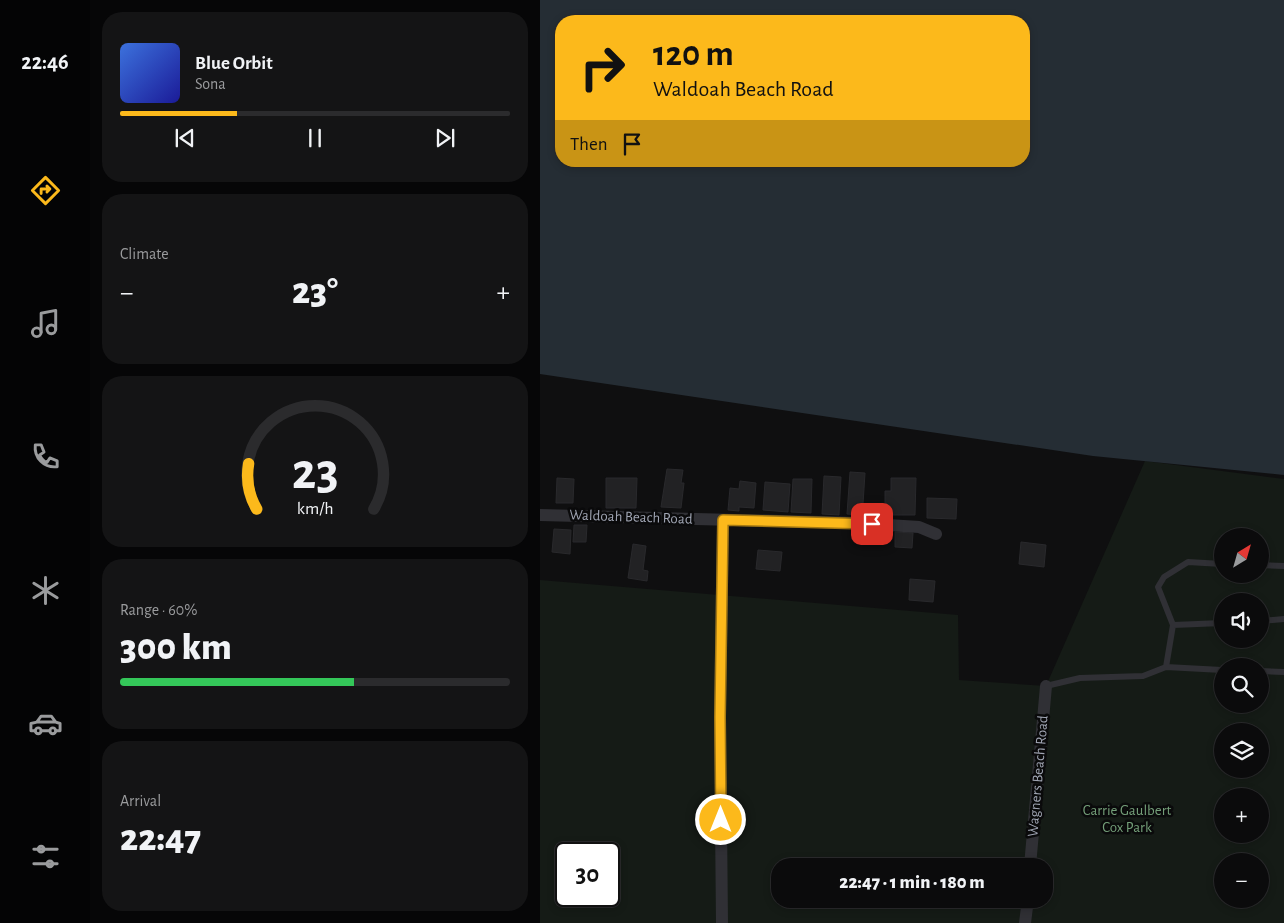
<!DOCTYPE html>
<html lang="en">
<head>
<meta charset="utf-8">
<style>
  :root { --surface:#0b0b0c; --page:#141415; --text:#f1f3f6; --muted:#9a9b9d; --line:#2b2b2d; --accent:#fcb91b }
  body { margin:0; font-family:"Alegreya Sans",sans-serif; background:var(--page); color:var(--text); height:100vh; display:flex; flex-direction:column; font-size:19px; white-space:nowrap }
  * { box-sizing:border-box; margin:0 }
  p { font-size:16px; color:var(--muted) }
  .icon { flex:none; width:28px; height:28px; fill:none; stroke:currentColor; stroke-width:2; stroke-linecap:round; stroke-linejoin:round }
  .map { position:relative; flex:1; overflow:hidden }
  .drawer { display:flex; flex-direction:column; gap:12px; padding:12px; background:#060607; width:450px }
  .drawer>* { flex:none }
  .top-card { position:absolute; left:15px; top:15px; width:475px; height:152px; border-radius:20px; box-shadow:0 2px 8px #0003,0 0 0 1px var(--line); background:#fcb91b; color:#111; overflow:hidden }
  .needle { width:32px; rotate:37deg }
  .controls { position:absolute; left:674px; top:528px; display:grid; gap:10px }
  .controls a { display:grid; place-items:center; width:55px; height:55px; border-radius:50%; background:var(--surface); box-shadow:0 2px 8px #0003,0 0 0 1px var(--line); font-size:25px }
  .speed { position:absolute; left:15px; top:842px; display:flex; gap:10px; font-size:25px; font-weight:700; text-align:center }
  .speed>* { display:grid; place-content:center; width:65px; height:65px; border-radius:50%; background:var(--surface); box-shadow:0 2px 8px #0003,0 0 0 1px var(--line); line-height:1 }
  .speed .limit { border:2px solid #111; border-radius:8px; background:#fff; color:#111 }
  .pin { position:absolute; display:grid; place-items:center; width:42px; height:42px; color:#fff; margin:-21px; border-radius:10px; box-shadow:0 2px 8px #0006 }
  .me { position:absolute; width:55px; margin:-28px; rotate:0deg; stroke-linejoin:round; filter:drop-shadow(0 0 4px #0008) }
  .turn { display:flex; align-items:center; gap:18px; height:105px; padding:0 15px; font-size:22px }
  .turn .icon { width:65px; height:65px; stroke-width:2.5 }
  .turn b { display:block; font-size:35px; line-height:42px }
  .then { display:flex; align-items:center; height:48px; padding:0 15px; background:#0003; gap:10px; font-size:19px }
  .big { font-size:38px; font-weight:800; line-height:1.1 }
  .drawer .widget { flex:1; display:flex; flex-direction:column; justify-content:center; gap:8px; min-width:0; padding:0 18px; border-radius:20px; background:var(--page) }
  .drawer .dial { align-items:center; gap:0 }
  .dial svg { height:130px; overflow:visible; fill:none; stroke:var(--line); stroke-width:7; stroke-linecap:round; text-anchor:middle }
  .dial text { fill:var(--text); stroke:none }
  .song { display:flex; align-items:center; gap:15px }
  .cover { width:60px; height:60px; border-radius:8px; background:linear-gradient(135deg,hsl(220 70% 55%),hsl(240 70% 35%)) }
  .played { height:5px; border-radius:2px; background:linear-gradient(90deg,var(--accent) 30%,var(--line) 30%) }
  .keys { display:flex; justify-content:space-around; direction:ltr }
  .heat { display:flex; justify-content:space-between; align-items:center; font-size:28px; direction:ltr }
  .charge { height:8px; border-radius:4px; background:linear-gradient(90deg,#34c759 60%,var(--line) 0) }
  .trip { position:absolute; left:231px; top:858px; width:282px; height:50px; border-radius:20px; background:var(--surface); box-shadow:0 2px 8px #0003,0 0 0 1px var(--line); font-weight:800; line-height:50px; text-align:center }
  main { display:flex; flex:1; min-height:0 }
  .tabs { display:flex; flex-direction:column; width:90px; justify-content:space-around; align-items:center; background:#040405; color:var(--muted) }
  .tabs .icon { width:35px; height:35px }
  .tabs .on { color:var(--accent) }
  .tabs b { font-size:22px; color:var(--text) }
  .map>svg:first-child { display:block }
</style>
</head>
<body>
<main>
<nav class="tabs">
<b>22:46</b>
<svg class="icon on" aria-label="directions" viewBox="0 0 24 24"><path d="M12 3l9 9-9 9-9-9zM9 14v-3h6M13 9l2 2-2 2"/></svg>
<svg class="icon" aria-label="music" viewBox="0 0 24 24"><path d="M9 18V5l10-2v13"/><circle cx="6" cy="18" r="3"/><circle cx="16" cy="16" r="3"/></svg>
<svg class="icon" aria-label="phone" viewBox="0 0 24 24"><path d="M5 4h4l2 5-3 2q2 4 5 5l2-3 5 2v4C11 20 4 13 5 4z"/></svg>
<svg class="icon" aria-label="climate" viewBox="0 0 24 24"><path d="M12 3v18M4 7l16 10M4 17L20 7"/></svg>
<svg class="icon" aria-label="car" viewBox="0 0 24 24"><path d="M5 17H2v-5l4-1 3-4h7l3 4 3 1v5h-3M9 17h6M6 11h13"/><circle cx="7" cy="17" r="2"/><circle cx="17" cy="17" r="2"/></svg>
<svg class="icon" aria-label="filters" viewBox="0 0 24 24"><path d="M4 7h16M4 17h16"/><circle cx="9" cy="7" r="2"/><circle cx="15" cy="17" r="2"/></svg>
</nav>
<section class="drawer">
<div class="widget">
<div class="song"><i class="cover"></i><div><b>Blue Orbit</b><p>Sona</p></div></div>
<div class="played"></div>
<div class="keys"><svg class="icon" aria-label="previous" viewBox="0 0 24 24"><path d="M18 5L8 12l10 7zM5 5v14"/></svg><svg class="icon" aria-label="pause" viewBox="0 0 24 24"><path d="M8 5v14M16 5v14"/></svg><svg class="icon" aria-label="next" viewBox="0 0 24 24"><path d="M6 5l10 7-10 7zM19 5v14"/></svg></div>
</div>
<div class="widget"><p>Climate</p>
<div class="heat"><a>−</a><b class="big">23°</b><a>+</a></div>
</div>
<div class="widget dial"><svg viewBox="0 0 100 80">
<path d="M14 69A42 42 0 1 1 86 69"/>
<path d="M14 69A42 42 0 0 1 9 41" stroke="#fcb91b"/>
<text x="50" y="56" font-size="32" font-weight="700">23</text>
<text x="50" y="72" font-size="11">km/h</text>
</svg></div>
<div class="widget"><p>Range · 60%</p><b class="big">300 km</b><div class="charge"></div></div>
<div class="widget"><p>Arrival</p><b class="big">22:47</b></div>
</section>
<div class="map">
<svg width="744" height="923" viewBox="0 0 744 923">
  <rect width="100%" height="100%" fill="#0f0f10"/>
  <path fill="#151b16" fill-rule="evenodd" d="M605,461L744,479V923H0V580L418,615L419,680L506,686ZM682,536H720V574H682ZM682,601H720V639H682ZM682,666H720V704H682ZM682,731H720V769H682ZM682,796H720V834H682ZM26,854H69V896H26ZM682,861H720V899H682ZM240,866H505V899H240Z"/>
  <path fill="#252d34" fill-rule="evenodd" d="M0,0H744V475L553,456L0,374ZM21,21H484V161H21Z"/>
  <path fill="#222224" stroke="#29292c" d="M127,469L143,470L141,483H144L141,508L121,507Z
    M310,472L325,473L323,504L334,505L333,516L307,514Z
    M284,476L301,477L299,515L282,514Z
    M17,478L34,479L33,503H16Z
    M66,478H97L96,508H66Z
    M351,478H376L375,515H345V491H351Z
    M253,479H272L271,513L251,512Z
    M200,481L216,483L214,508L199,507V511L188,510L190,488L199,489Z
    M225,482L250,484L248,512L223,510Z
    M387,498L417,499L416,519L387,518Z
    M34,525H47L46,542H33Z
    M14,529L31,530L30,554L12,552Z
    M355,532L373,533L372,548L355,547Z
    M481,542L506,545L504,567L479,564Z
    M93,544L106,546L103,570L108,571L107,581L88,578Z
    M218,550L242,552L240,571L216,569Z
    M370,579L395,581L393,602L369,600Z"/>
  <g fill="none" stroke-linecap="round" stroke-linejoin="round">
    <path stroke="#303035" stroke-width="6" d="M720,565L744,566
      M720,621L744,619
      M682,623L633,625L626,667L682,670
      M633,625L618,587L624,577L648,562L682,564
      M720,671L744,672
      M506,686L540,678L603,676L626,667"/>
    <path stroke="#303035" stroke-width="12" d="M0,515L317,523L379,527L396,534
      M490,866L506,686
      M182,923L180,717L183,520
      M485,923L488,899"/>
  </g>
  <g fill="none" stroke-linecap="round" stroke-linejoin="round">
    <g stroke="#a47812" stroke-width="12">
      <path id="route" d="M181,820L180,717L183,520L332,524"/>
    </g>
    <use href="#route" stroke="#fcb91b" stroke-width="9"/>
  </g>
  <g text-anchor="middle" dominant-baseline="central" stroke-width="5" stroke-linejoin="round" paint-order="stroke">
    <g font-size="15" fill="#9fa4b2" stroke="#0a0a0b">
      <text transform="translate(91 517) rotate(2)">Waldoah Beach Road</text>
      <text transform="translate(498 776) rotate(-85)">Wagners Beach Road</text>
    </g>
    <g font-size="15" fill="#749f79" stroke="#0a0a0b">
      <text x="587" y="810">Carrie Gaulbert<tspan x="587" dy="17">Cox Park</tspan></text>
    </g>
  </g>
</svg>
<div class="controls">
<a><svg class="needle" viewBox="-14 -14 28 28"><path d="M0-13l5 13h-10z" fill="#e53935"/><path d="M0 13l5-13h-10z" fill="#9a9b9d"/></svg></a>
<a><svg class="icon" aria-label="sound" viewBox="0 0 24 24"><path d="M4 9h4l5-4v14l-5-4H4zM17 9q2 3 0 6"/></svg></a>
<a><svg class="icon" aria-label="search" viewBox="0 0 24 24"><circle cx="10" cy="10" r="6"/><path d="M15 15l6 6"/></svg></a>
<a><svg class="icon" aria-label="layers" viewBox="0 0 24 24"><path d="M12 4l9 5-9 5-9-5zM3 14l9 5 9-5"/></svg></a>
<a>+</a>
<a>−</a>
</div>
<div class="speed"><div class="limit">30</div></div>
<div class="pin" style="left:332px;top:524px;background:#d93025"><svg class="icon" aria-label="arrive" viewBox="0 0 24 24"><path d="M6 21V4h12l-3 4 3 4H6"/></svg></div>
<svg class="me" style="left:181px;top:820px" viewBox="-20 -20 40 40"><circle r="17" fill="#fcb91b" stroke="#fff" stroke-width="3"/><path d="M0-11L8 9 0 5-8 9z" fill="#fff"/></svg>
<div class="trip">22:47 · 1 min · 180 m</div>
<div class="top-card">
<div class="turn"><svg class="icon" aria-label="right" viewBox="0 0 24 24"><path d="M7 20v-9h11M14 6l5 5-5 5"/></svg><div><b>120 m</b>Waldoah Beach Road</div></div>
<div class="then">Then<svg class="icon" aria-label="arrive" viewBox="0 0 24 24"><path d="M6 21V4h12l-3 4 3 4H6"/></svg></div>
</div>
</div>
</main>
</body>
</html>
